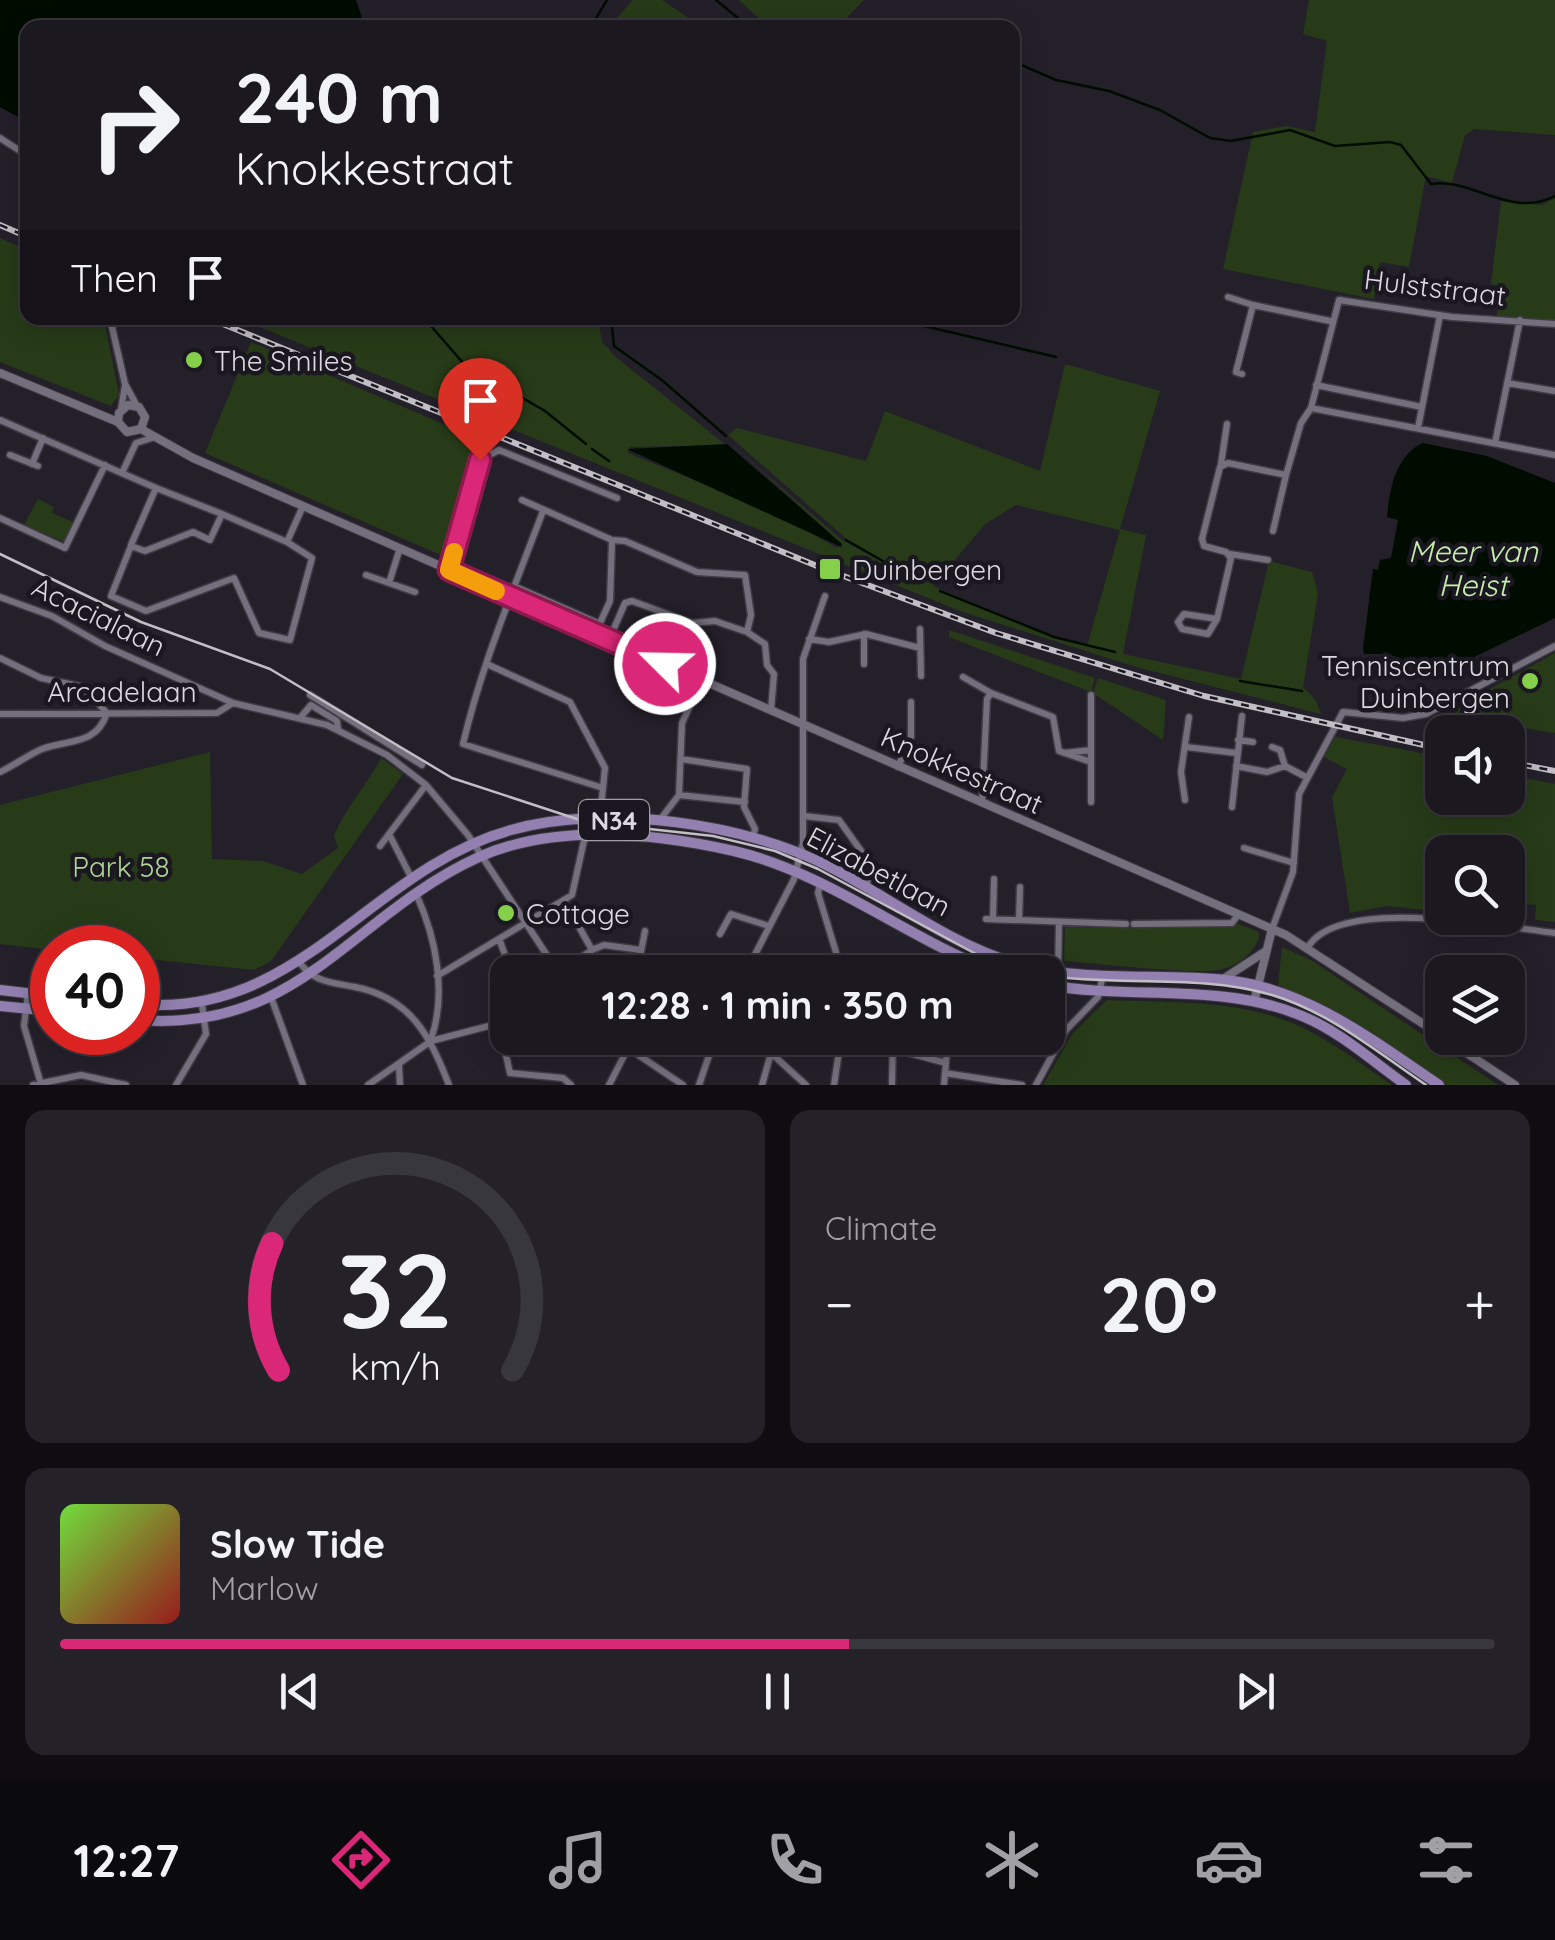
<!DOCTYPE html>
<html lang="en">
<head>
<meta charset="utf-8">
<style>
  :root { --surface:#1b1820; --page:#242129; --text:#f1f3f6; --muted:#a0a0a5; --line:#39373e; --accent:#db2777 }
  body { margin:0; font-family:Quicksand,sans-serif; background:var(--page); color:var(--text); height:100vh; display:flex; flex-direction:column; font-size:38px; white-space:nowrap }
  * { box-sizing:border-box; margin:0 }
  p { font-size:32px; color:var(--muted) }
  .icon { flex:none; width:55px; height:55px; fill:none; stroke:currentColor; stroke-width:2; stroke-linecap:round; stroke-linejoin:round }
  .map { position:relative; height:1085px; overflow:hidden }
  .panel { display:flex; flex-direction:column; gap:25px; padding:25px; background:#0f0d12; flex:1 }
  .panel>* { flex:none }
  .guide { position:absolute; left:20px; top:20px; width:1000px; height:305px; border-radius:20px; box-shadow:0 5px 25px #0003,0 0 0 2px var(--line); background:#1b1820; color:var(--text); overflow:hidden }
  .controls { position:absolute; left:1425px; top:715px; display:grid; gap:20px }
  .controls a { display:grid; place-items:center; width:100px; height:100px; border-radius:20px; background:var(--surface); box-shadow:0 5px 25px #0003,0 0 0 2px var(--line); font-size:50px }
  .speed { position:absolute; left:30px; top:925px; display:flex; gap:20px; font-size:50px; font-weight:700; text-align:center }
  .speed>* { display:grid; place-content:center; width:130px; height:130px; border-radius:50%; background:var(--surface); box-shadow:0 5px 25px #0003,0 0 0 2px var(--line); line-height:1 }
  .speed .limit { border:15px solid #d22; background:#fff; color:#111 }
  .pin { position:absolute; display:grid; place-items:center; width:85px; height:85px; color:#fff; margin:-102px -42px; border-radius:50% 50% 50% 0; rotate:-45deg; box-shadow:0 0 10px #0007 }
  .pin .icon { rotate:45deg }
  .me { position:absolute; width:110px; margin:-55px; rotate:293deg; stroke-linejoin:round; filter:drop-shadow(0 0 8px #0008) }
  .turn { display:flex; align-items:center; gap:35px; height:210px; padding:0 50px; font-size:45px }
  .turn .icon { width:130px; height:130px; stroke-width:2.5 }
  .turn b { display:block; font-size:70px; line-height:85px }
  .then { display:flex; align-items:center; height:95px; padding:0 50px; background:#0003; gap:20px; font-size:38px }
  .big { font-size:75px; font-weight:700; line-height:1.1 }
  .panel .card { flex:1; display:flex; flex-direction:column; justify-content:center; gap:15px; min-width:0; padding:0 35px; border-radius:20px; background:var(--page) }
  .panel .dial { align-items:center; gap:0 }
  .dial svg { height:260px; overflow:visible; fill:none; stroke:var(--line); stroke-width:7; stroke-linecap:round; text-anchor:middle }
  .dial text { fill:var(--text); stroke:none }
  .song { display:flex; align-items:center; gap:30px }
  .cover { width:120px; height:120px; border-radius:15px; background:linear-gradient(135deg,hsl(100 70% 55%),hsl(0 70% 35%)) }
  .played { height:10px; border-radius:5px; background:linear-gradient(90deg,var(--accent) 55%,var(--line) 55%) }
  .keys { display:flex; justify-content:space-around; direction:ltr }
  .heat { display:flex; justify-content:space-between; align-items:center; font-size:55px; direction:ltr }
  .panel .tiles { flex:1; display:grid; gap:25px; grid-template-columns:1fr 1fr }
  .card:last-child { grid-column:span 2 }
  .trip { position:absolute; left:490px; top:955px; width:575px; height:100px; border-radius:20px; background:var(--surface); box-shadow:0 5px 25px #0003,0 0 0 2px var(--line); font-weight:700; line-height:100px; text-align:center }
  .dock { display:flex; height:160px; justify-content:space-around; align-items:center; background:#0b0a0d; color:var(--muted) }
  .dock .icon { width:70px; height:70px }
  .dock .on { color:var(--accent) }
  .dock b { font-size:45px; color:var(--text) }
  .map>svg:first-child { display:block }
</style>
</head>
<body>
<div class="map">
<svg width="1555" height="1085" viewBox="0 0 1555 1085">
  <rect width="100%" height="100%" fill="#24202a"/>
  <path fill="#273b18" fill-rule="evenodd" d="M633,0H662L702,27H609Z
    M739,0H864L838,27L769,28Z
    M1309,0H1555V135L1474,129L1465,135L1452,183L1426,176L1409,267L1380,262L1374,299L1223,269L1253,132L1286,126L1315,132L1327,41L1303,34Z
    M1555,198V322L1497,316L1501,286L1491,284L1501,201L1542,205Z
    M0,238L27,250L28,318H104L119,395L111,406L0,362Z
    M255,318H598L602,342L617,358L726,445L630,447L628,453L779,515L837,548L842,544L729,442L842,540L921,583L848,540L728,435L737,428L866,461L885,411L1040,471L1065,364L1160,391L1120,529L1146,535L1123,654L1241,679L1269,561L1312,572L1318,593L1303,687L1315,699L1321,714L1136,667L960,611L252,324ZM1016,505L1120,530L1087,646L1037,631L933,586L985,524Z
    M251,342L483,441L450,559L205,453Z
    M38,499L54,507L52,513L75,523L65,542L24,525Z
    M949,630L1095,678L1091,692L949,637Z
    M1555,653V733L1454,717L1455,708Z
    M1098,678L1166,700L1163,740L1093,693Z
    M1335,737L1438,756L1442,760V798H1508V775L1555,784V922L1535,920L1536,905L1513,903L1510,919L1499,918H1508V852H1442V912L1388,906L1350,913L1332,797L1347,769L1324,757Z
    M210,752L212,859L263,861L302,874L338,848L334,836C346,806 366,787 381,758L403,774L271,961L254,970L138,958V948L52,950L0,944V805Z
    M1239,924L1259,932C1260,949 1240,964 1223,969C1202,976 1093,963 1064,961L1065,926Z
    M1282,947L1311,960L1498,1085H1443L1338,1014L1278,985Z
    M1107,1000C1168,1003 1235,999 1292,1023C1328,1038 1360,1063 1392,1085H1043L1072,1034Z"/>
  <path fill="#010c00" d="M0,0H356L364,24V28H28L27,122L0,107Z
    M1423,443L1487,456L1555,483V618L1431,678L1390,654H1364L1363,648L1373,569L1378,570L1380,560L1391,558L1398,520L1387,517C1389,491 1396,454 1423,443Z
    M727,444L842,544L841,547L627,449Z"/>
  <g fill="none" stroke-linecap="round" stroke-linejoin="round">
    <path stroke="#010c00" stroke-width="2.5" d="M716,0L750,28
      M590,28L607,0
      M1012,61L1056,80L1109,91L1160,110L1210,138L1231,141L1290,130L1335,146L1390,142L1401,145L1431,184C1471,177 1509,219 1555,196
      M424,318L464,364L545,411L586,444
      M611,318L614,346L663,381L726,436
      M890,318L1056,357
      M592,449L609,461
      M846,540L918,581
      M940,591L1054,637L1115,652
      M1240,681L1302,691"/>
    <g stroke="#3e3b44" stroke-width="9">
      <path id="minor" d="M0,138L28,156
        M1228,297L1253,305
        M110,318L125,384L137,406
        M1242,374L1236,372L1253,305L1330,321
        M1507,383L1555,391
        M1316,385L1422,407
        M1311,408L1555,455
        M121,410L125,385
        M0,420L156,488
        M1418,428L1440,315
        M1495,443L1520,320
        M10,455L38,466
        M32,464L43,438
        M1221,464L1227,424
        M122,473L136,443L155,437
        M522,500L612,540L610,601L595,634
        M543,511C514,589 482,663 463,744L603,788
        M0,518L65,548L105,465
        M1273,531L1286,475
        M612,540L625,541L697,572L745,575L751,615L747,632L765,644L767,665L774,674L771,710
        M287,542L222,514L210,540L193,532L145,551L131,546L111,596L146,611L234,578L259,633L290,640L312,558L287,542L303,506
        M131,545L156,488L222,514
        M1230,554L1268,560
        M449,570L480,460L499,450L617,498
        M366,575L415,592
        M389,583L400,548
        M516,587L600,624
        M0,597L52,616L105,646L233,703L327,725L387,755L426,785L468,835L558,972
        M1217,619L1208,634L1182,629L1178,622L1184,614L1217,619L1231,558L1226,552L1204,546L1202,539L1220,467L1228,463L1286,475L1301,423L1311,408L1339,300L1452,317L1555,324
        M920,629L921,676
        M864,634V664
        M809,639L829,642L866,634L920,648
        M609,640L625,603L632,601L692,623L715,621L747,632
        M0,658L41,678L83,687L107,713
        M489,665L570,702L605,768L600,817
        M963,677L991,693
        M310,695L422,765
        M0,714L217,713L233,703
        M300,718L311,705L337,721L338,729
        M1238,740L1253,742
        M1186,747L1236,753
        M1272,747L1280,750L1285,766L1306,777
        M1091,750V695
        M681,759L747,769L744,807L755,829L753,837
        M1236,766L1267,772L1285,766
        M898,767L911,737V702
        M0,772C15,765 28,755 42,749C69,739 96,746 107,713
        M679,795L745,802
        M1185,800L1181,772L1189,717
        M1091,802V763
        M982,803L987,699L991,693L1053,717L1059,751L1091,762V750L1064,753
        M1232,807L1242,716
        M804,816L839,820L874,869L865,886
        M659,821L679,795L682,723L702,680
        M380,846L389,834
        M1244,848L1294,863
        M412,879L389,834L426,785
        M820,884L818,893L842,972
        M417,896C436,938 447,994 431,1039
        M986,919L1126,924
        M993,919L994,879
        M1019,920L1020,887
        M1134,924L1232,923L1238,915
        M1272,929L1293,872L1299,794L1343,712L1403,718L1426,714L1555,646
        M720,934L731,914L769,926
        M500,941L511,972
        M1308,947C1340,895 1501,927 1555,933
        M592,950L604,945L641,950
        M889,958L890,972
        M299,962C315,983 330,982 355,987C411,998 430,1036 449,1085
        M1058,971L1059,922
        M560,972L592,950L564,900
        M637,972L645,931
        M746,972L794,879L803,843V659L825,596
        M955,972L959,957
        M437,976L572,895L585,836
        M28,993L24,1026L41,1084
        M271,997L303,1085
        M499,1023L510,1073L563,1078L571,1085
        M613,1038L683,1085
        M741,1038L771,1053L806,1085
        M1014,1038L1051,1054
        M841,1046L905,1052L946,1063
        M399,1066L400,1085
        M945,1073L1022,1085
        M33,1085L81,1075L126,1085
        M176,1085L206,1034L202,1004
        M368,1085L431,1041L508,1021
        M609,1085L628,1048
        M699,1085L715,1038
        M762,1085L771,1053
        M834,1085L841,1038
        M892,1085L893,1038
        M944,1085L948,1038
        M1036,1085L1066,1030L1098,997L1103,975"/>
    </g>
    <g stroke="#3e3b44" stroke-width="10">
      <path id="tertiary" d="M0,373L118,422L127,432L141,429L145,417L139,407L128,405L119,413L118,422
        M141,429L193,458L1286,935L1442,1036
        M1223,979L1266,951
        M1254,1002L1272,929
        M1444,1038L1515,1085"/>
    </g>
    <g stroke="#3e3b44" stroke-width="12">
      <path id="primary" d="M1048,985C1131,1000 1222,982 1302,1016C1341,1032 1372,1061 1406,1085
        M0,990L52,996
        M138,1004C299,1019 370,869 511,830C605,803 748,823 834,869C893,900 950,944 1015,963C1082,983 1156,973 1225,980C1306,988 1374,1041 1439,1085
        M0,1006L52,1011
        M138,1020C300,1033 351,915 479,857C555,823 655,833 734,851C828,873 906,938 996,972"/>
    </g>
    <use href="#minor" stroke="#746f7c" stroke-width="6"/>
    <use href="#tertiary" stroke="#746f7c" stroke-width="8"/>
    <use href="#primary" stroke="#9380b0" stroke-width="10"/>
    <path stroke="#c1bec5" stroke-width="2.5" d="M0,554L141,622L270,669L452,778L586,822L713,836L775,851L818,869L976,954L1031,972
      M1048,976C1121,986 1200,974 1272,995C1329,1012 1377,1052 1426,1085"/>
    <g stroke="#c1bec5" stroke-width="6">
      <path id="rail" d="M0,225L28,237
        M208,318L822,568L996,633L1204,696L1442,749
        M1508,762L1555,771"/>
    </g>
    <use href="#rail" stroke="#1a1721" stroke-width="2.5" stroke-dasharray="8" stroke-linecap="butt"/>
  </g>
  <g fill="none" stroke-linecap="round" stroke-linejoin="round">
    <g stroke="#8e194d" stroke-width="25">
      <path id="route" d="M480,460L449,570L665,664"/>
    </g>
    <use href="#route" stroke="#db2777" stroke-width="18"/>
    <path stroke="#f59e0b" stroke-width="18" d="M454,552L449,570L496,591"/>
  </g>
  <g fill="#86cf4b" stroke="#1a1721" stroke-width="4">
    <circle cx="194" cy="360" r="10"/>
    <rect x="818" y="557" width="24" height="24" rx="5"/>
    <circle cx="1530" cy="681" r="10"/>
    <circle cx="506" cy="913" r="10"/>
  </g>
  <g text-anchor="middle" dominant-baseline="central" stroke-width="9" stroke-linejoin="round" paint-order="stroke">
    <rect fill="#1a1721" stroke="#a19ea6" stroke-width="2.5" x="579" y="800" width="70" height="40" rx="8"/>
    <g font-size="25" font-weight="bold" fill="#dbd8df">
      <text x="614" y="820">N34</text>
    </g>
    <g font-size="28" fill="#dbd8df" stroke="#1a1721">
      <text transform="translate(1435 287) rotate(7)">Hulststraat</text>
      <text transform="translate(99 616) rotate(26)">Acacialaan</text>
      <text x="122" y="691">Arcadelaan</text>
      <text transform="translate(962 770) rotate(24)">Knokkestraat</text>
      <text transform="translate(879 871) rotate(28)">Elizabetlaan</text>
    </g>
    <g font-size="28" fill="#dbd8df" stroke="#1a1721" text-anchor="start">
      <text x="214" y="360">The Smiles</text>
      <text x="852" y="569">Duinbergen</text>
      <text x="1510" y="665" text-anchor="end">Tenniscentrum<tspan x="1510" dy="32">Duinbergen</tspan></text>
      <text x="526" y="913">Cottage</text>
    </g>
    <g font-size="28" fill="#aed694" stroke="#1a1721">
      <text x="121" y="866">Park 58</text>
    </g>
    <g font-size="30" font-style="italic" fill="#c5eeab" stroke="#1a1721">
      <text x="1473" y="551">Meer van<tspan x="1473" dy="34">Heist</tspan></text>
    </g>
  </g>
</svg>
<div class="controls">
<a><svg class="icon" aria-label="sound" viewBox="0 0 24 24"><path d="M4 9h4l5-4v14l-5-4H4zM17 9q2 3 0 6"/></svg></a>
<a><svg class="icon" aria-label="search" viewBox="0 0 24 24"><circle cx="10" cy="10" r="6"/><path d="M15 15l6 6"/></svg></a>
<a><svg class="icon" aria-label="layers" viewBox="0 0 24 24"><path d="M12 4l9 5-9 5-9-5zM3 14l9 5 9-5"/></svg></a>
</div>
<div class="speed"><div class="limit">40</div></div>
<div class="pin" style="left:480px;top:460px;background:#d93025"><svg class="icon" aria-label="arrive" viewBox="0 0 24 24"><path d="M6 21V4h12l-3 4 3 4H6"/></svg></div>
<svg class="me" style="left:665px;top:664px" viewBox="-20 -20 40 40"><circle r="17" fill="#db2777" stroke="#fff" stroke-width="3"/><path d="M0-11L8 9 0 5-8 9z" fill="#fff"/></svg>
<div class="trip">12:28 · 1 min · 350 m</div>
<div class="guide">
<div class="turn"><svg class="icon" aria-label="right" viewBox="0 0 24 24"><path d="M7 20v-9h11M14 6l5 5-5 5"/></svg><div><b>240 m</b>Knokkestraat</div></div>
<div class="then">Then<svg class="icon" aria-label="arrive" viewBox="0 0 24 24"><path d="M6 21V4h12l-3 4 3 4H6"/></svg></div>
</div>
</div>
<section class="panel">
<div class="tiles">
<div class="card dial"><svg viewBox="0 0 100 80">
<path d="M14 69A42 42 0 1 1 86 69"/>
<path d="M14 69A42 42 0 0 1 12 30" stroke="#db2777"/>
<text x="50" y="56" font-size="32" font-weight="700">32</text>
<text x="50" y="72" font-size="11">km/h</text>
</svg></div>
<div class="card"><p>Climate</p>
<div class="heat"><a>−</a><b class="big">20°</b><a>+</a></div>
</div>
<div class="card">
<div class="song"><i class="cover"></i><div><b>Slow Tide</b><p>Marlow</p></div></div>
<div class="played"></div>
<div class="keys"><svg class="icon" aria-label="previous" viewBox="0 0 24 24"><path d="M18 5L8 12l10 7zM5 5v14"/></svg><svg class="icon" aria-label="pause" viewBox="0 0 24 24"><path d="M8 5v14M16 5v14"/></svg><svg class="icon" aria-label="next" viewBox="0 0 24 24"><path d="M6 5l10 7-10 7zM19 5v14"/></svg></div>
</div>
</div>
</section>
<nav class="dock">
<b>12:27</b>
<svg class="icon on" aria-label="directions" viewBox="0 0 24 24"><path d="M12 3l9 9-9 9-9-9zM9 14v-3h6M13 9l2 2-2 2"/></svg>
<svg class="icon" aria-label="music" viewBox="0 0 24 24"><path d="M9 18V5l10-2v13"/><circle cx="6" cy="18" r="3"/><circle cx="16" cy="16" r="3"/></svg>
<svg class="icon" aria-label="phone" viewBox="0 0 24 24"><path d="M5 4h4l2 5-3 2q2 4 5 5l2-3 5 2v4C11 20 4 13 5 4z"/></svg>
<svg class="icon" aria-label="climate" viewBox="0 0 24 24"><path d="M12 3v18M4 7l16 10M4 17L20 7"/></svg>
<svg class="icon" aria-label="car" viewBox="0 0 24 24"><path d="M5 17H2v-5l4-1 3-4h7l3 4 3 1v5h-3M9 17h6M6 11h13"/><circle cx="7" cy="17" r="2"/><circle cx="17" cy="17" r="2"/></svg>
<svg class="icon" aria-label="filters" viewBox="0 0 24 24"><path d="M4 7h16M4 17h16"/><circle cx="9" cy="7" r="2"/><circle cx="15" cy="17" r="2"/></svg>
</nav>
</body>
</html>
